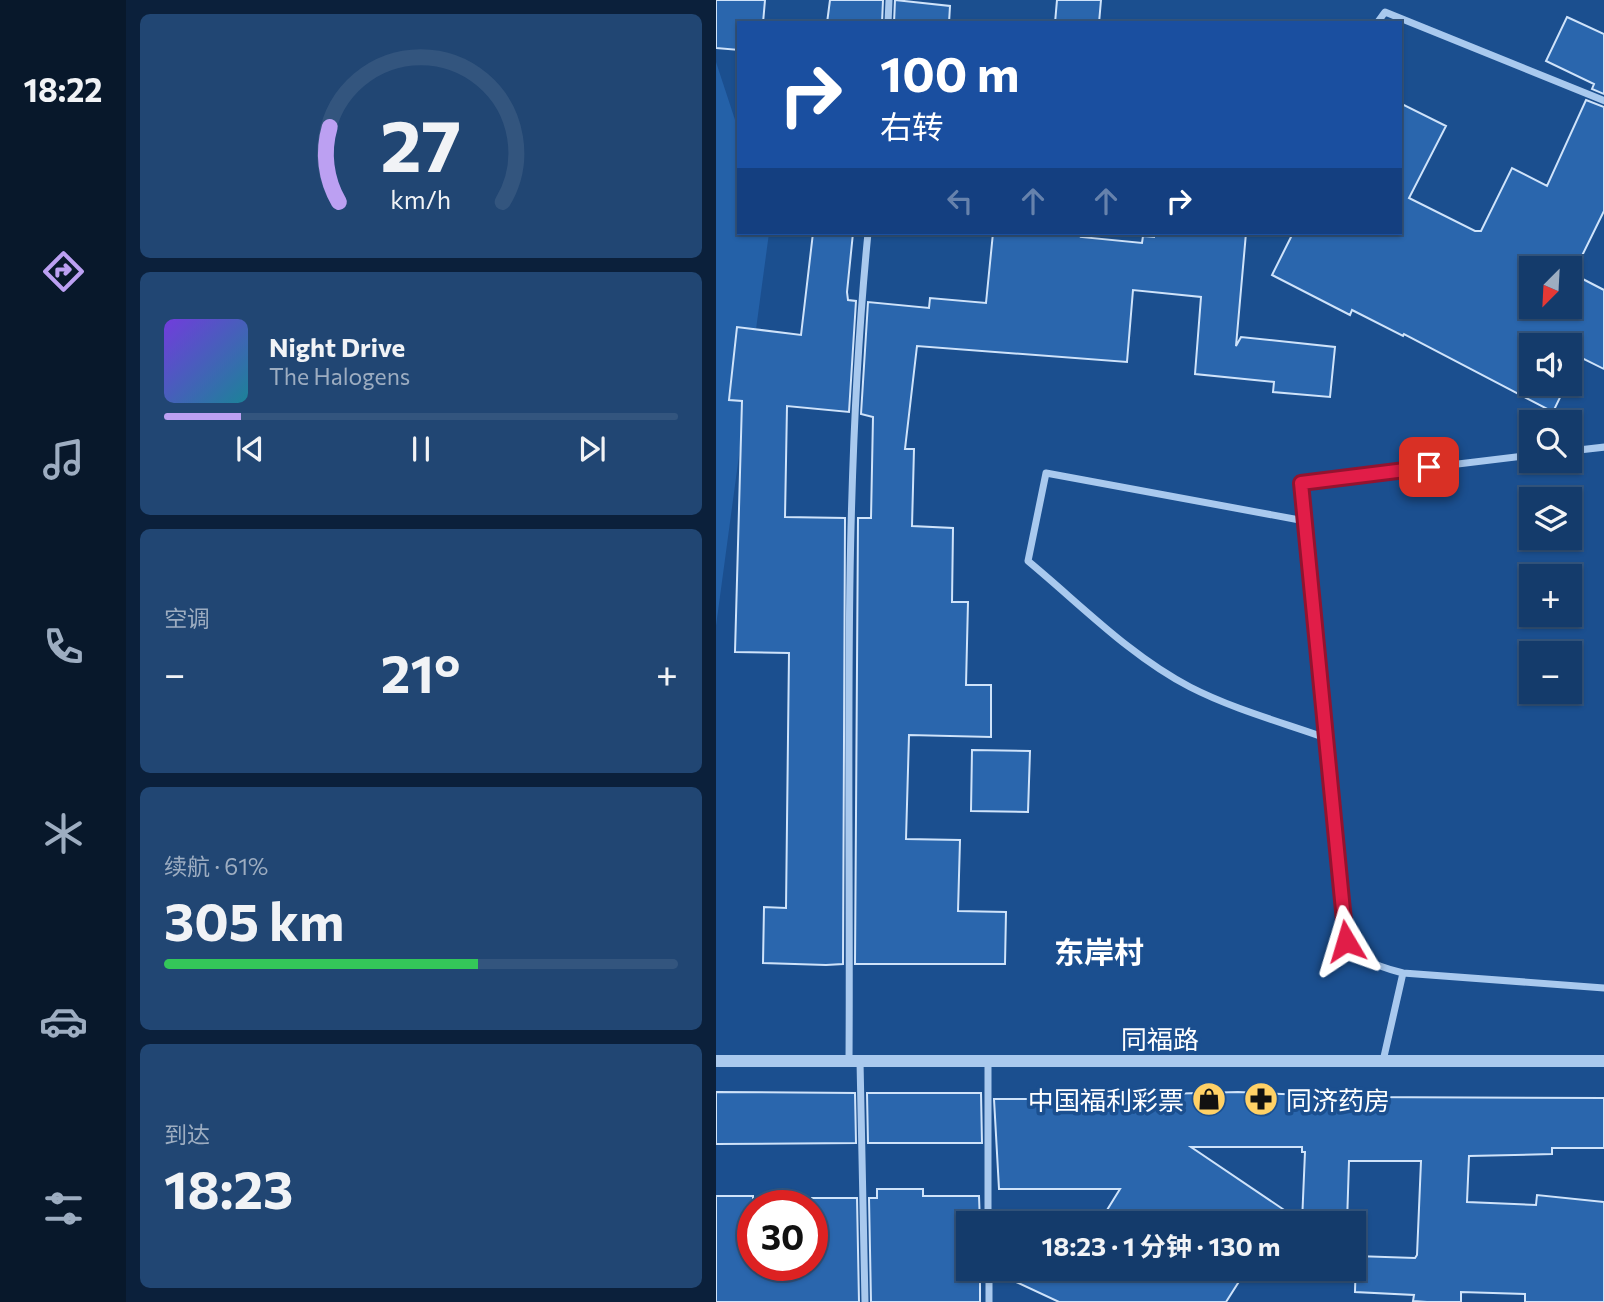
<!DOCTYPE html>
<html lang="zh">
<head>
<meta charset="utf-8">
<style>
  :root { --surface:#143b6b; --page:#214673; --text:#f1f3f6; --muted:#9dadc1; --line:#33557e; --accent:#bca0f2 }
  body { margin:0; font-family:Commissioner,"Noto Sans SC",sans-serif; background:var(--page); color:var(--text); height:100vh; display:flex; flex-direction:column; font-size:26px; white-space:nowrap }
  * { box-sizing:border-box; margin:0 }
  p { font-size:23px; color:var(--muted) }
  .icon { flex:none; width:38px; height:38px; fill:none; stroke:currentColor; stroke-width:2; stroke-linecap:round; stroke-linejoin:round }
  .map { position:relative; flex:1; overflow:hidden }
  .panel { display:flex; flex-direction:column; gap:14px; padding:14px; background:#0b203b; width:590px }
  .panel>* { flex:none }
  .top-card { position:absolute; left:21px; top:21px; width:665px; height:214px; border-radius:0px; box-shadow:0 2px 5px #0004,0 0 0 2px var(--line); background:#1a4fa0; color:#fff; overflow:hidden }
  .needle { width:46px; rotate:204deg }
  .buttons { position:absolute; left:803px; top:256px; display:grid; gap:14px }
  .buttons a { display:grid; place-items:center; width:63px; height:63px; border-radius:0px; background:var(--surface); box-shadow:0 2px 5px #0004,0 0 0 2px var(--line); font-size:35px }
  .speed { position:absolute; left:21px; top:1190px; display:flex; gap:14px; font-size:35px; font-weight:700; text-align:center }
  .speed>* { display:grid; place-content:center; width:91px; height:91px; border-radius:50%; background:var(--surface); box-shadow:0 2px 5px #0004,0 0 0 2px var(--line); line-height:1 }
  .speed .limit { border:10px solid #d22; background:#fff; color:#111 }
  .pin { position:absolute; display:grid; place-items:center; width:60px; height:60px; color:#fff; margin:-30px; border-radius:14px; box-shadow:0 4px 10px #0006 }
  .me { position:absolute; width:77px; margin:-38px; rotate:353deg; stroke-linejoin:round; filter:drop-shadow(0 0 5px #0008) }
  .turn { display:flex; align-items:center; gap:24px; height:147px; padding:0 28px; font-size:32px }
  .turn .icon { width:91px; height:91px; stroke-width:2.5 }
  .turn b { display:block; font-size:49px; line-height:60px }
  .lanes { display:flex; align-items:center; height:66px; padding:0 28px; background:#0003; justify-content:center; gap:35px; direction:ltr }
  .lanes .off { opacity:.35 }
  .big { font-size:52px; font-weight:700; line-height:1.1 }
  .panel .widget { flex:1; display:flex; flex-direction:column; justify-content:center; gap:10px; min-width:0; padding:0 24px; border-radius:10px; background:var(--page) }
  .panel .dial { align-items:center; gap:0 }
  .dial svg { height:182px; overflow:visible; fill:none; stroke:var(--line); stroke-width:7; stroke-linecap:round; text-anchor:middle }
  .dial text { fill:var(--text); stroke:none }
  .song { display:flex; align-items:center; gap:21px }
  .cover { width:84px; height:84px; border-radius:10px; background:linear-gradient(135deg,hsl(260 70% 55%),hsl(190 70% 35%)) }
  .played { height:7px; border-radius:4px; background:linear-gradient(90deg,var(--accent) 15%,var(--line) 15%) }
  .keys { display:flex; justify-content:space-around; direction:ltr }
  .heat { display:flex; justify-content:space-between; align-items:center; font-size:38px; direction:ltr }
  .charge { height:10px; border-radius:5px; background:linear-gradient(90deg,#34c759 61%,var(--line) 0) }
  .trip { position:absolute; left:240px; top:1211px; width:410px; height:70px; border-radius:0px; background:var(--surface); box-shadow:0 2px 5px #0004,0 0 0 2px var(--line); font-weight:700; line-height:70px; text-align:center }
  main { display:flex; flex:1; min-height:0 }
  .menu { display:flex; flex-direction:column; width:126px; justify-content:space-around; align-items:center; background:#08182b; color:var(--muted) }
  .menu .icon { width:49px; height:49px }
  .menu .selected { color:var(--accent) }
  .menu b { font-size:32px; color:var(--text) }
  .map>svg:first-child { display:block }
</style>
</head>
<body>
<main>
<nav class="menu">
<b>18:22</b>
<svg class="icon selected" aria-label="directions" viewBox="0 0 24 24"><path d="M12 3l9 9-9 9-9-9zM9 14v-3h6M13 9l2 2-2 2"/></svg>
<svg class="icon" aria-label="music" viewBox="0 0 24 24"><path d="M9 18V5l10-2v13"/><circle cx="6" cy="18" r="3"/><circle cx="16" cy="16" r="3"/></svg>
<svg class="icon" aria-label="phone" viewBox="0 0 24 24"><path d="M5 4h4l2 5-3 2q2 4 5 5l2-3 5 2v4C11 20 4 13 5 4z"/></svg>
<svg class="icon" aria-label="climate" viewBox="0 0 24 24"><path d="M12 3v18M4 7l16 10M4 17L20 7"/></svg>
<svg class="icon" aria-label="car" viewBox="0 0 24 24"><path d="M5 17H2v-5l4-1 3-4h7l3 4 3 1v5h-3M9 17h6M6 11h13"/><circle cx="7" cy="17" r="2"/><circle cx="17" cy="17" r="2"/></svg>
<svg class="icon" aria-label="filters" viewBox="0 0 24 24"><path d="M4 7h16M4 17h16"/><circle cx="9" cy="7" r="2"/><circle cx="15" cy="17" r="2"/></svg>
</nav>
<section class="panel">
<div class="widget dial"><svg viewBox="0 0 100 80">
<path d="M14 69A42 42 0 1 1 86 69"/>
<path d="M14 69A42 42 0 0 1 10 36" stroke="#bca0f2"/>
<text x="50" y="56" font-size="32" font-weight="700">27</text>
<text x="50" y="72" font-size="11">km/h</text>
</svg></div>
<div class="widget">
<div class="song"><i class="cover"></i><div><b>Night Drive</b><p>The Halogens</p></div></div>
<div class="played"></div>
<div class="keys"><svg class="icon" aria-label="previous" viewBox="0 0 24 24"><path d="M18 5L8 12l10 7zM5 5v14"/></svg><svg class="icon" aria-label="pause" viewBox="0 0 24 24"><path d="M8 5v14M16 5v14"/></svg><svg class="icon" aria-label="next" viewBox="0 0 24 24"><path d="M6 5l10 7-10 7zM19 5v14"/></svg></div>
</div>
<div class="widget"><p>空调</p>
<div class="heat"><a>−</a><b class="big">21°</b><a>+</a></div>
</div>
<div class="widget"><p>续航 · 61%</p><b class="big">305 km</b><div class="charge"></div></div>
<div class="widget"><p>到达</p><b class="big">18:23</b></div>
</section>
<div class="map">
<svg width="889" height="1302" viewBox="0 0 889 1302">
  <rect width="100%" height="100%" fill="#1b4f8f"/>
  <path fill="#2461a8" d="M0,62L23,132V233H53L0,626Z"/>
  <path fill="#2a66ad" stroke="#cfe3fa" stroke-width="2" fill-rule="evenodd" d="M0,0H49L47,23H23V50L0,48Z
    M114,0H167L166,23H111Z
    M179,0L234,6L233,23H178Z
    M341,0H385L383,23H339Z
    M851,17L888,34V94L876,89L878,84L830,61Z
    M870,100L888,107V211L857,274L888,290V369L864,357L854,377V345H816V383H851L837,412L688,334L687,336L636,310L634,315L556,275L577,233H684V103L730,126L693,198L759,231H765L796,168L831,186ZM816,268H854V306H816Z
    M97,233H137L131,292L132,300L140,301L133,412L71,406L69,517L129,518L127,964L110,965L47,963L48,907L70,908L73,653L19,652L26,401L13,400L21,327L85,335Z
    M277,233H348L366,234L365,237L426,243L427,236L438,237V233H530L520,346L525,337L619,347L614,397L557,392L558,382L479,374L485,297L417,290L411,362L201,346L189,449H198L196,526L237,528L236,602H252L250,685H275V737L193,735L190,839L244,840L242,911L290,912L289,964H139L142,518H155L157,417L145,414L152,302L213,308L214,298L270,303Z
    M256,750L314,751L312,812L255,811Z
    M0,1092L139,1093L140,1143L0,1144Z
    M522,1092L638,1097L888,1098V1148H836V1154L753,1156L751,1202L820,1205L821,1195L888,1202V1302H809V1294L745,1292V1302H711L697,1301L698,1295L639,1292L640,1256L699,1258L701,1255L705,1161H633L631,1223H383L404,1189H283L278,1099H410V1095ZM475,1147H586V1152H589L586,1222Z
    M151,1093H265L266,1143H152Z
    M161,1189H207V1196H263L264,1223H252V1269H264V1302H155L153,1198H161Z
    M0,1196H37V1265H96V1198H141L143,1302H0Z
    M279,1269H531L510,1302H343L279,1272Z"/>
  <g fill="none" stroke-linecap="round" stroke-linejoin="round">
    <path stroke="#a9c9ee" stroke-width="7" d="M172,23L173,0
      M661,23L669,12L889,101
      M854,451L889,447
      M816,455L585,483L627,926C634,958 659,966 687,973L889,988
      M589,521L330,473L312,561C364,604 414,656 474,687C517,709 565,722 610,738
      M133,1060C135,785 125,507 152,233
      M144,1061L149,1302
      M272,1061V1223
      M667,1061L687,973
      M273,1269V1302"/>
    <path stroke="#a9c9ee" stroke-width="12" d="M0,1061H889"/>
  </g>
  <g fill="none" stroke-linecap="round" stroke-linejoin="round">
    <g stroke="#92132f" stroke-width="18">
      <path id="route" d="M630,941L585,483L713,467"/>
    </g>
    <use href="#route" stroke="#e11d48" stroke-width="12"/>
  </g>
  <defs>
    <g id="shop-disc" transform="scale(1.75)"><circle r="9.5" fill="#ffd166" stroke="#1b4f8f"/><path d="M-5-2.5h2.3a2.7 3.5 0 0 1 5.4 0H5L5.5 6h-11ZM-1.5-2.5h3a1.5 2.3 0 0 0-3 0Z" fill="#111"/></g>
    <g id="pharmacy-disc" transform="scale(1.75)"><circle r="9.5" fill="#ffd166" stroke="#1b4f8f"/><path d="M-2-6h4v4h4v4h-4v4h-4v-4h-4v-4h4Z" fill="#111"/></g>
  </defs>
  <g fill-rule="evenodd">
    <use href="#shop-disc" x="493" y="1099"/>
    <use href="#pharmacy-disc" x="545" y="1099"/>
  </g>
  <g text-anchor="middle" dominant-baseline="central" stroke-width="7" stroke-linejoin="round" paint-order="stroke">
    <g font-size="26" fill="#fff" stroke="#1b4f8f">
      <text x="444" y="1038">同福路</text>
    </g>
    <g font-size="26" fill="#fff" stroke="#1b4f8f" text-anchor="end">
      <text x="468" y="1099">中国福利彩票</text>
      <text x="570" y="1099" text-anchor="start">同济药房</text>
    </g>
    <g font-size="30" font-weight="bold" fill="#fff" stroke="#1b4f8f">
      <text x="383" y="950">东岸村</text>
    </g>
  </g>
</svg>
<div class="buttons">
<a><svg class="needle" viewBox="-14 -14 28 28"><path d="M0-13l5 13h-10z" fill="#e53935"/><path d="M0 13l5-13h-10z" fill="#9dadc1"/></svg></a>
<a><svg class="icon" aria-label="sound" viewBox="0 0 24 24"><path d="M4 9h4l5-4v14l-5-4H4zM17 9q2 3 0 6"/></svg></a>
<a><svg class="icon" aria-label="search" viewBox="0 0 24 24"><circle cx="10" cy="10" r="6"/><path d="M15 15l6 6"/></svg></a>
<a><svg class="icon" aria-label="layers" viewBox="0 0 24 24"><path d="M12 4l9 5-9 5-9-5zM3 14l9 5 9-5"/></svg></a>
<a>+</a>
<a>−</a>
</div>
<div class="speed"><div class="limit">30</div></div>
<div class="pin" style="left:713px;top:467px;background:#d93025"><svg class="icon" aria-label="arrive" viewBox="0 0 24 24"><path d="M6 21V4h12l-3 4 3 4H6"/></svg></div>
<svg class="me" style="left:630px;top:941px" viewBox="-20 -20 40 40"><path d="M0-17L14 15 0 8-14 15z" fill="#e11d48" stroke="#fff" stroke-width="4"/></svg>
<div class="trip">18:23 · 1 分钟 · 130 m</div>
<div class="top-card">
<div class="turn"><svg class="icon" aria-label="right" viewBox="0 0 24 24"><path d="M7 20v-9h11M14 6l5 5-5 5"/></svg><div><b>100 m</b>右转</div></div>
<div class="lanes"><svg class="icon off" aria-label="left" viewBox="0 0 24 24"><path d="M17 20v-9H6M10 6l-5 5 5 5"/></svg><svg class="icon off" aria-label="ahead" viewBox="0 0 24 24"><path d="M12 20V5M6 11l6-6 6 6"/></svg><svg class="icon off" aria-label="ahead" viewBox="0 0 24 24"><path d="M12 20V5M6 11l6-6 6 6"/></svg><svg class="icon" aria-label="right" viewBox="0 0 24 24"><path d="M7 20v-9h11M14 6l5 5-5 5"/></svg></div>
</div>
</div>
</main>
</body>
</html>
